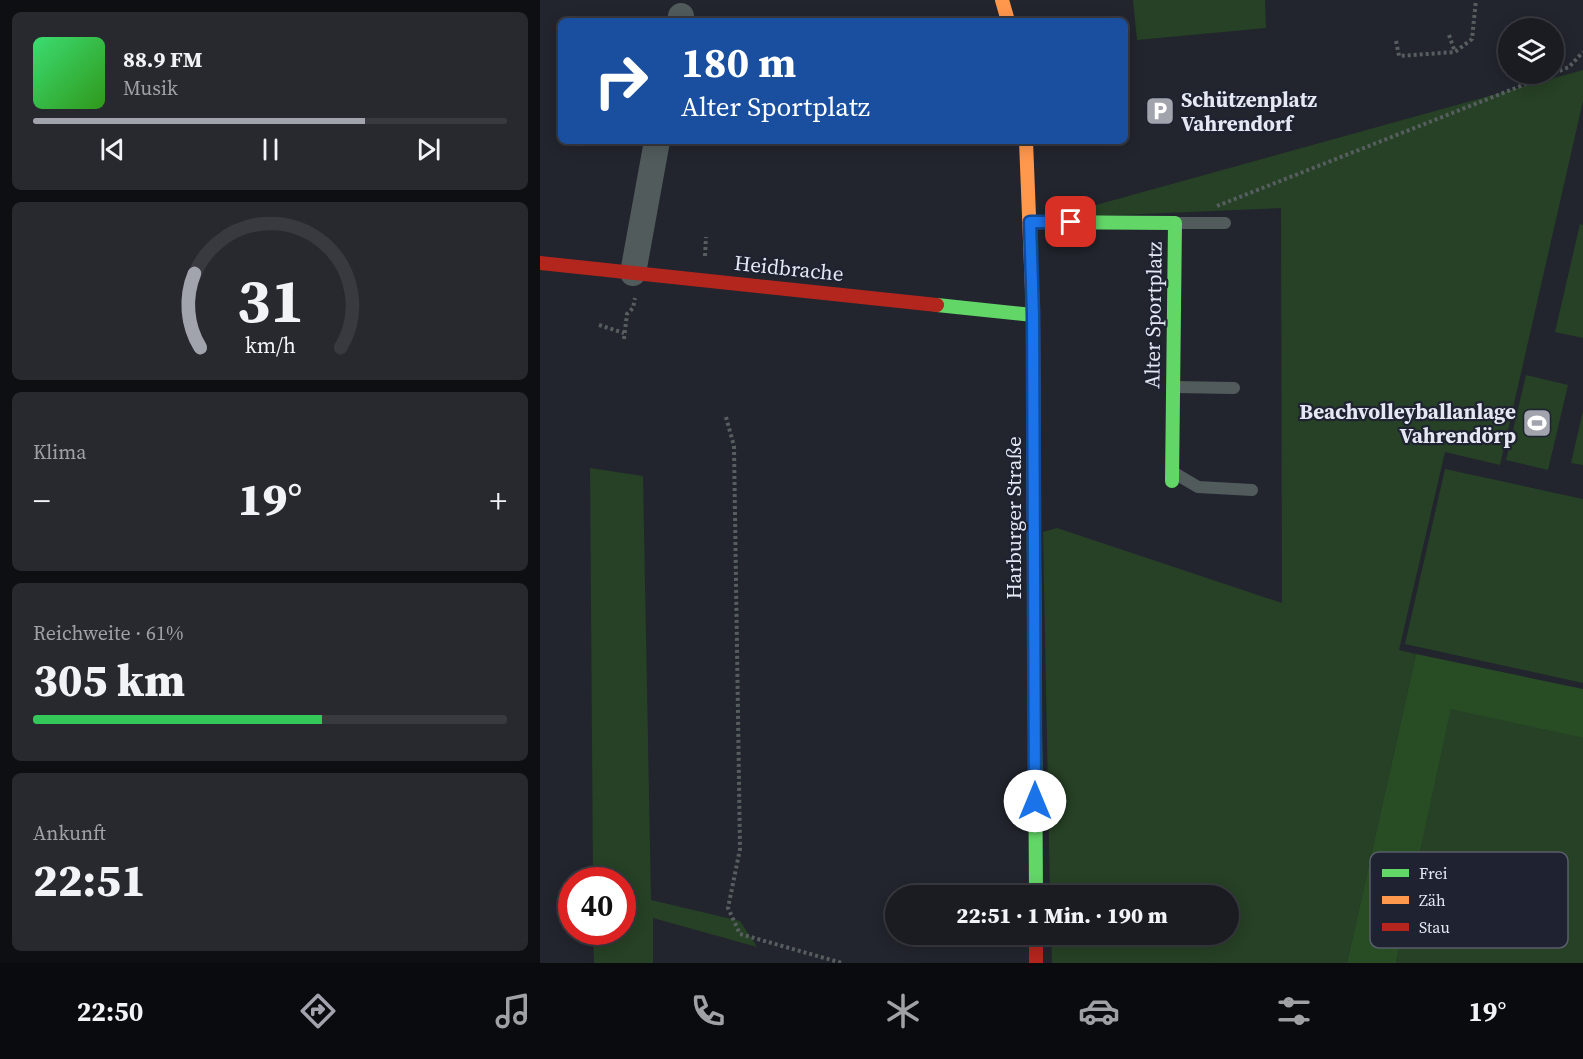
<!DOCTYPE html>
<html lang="de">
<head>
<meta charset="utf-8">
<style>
  :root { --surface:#1a1c22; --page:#27292f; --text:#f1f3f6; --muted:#9fa1a5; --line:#383a40; --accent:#a1a4ad }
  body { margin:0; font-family:"Source Serif 4",serif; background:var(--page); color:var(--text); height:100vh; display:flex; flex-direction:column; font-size:22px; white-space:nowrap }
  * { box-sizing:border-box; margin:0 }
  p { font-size:20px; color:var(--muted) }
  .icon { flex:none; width:33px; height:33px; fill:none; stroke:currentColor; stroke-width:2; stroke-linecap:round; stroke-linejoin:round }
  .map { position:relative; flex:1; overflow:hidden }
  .sheet { display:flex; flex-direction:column; gap:12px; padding:12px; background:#0e0f13; width:540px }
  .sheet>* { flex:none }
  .guide { position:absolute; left:18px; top:18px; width:570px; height:126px; border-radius:9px; box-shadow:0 3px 15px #0003,0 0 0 2px var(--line); background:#1a4fa0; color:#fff; overflow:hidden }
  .fabs { position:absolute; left:958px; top:18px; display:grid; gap:12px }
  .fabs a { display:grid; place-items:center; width:66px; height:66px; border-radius:50%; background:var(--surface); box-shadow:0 3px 15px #0003,0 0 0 2px var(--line); font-size:30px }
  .speed { position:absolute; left:18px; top:867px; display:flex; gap:12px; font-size:30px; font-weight:700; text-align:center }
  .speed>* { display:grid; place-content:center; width:78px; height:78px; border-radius:50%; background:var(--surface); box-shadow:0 3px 15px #0003,0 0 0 2px var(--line); line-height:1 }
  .speed .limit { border:9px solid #d22; background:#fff; color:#111 }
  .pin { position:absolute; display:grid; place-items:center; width:51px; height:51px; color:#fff; margin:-26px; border-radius:12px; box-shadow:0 3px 9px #0006 }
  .me { position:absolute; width:66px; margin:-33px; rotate:0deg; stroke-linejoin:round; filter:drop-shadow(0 0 4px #0008) }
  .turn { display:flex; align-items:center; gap:21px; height:126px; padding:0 24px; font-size:27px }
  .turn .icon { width:78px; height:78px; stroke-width:2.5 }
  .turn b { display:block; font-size:42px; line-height:51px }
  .big { font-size:45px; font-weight:800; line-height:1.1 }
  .sheet .widget { flex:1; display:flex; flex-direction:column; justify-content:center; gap:9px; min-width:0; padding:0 21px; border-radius:9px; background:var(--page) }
  .sheet .dial { align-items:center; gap:0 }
  .dial svg { height:156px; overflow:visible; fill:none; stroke:var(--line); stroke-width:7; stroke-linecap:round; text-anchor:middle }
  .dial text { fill:var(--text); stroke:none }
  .song { display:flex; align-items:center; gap:18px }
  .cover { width:72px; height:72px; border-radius:9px; background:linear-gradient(135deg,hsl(140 70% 55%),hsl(110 70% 35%)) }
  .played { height:6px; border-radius:3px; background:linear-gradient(90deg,var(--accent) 70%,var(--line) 70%) }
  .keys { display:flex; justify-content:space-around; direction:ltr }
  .heat { display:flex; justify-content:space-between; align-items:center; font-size:33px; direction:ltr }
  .charge { height:9px; border-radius:4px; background:linear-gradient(90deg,#34c759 61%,var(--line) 0) }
  .trip { position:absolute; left:345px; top:885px; width:354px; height:60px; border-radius:30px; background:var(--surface); box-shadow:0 3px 15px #0003,0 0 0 2px var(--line); font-weight:800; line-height:60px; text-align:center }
  .menu { display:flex; height:96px; justify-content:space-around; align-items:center; background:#0a0b0e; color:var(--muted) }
  .menu .icon { width:42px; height:42px }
  .menu .current { color:var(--accent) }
  .menu b { font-size:27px; color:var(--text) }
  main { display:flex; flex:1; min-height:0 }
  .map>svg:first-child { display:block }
</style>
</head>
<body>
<main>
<section class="sheet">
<div class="widget">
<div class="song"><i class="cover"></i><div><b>88.9 FM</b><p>Musik</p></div></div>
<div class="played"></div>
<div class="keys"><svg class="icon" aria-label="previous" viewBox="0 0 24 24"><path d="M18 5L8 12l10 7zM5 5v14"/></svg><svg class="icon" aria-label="pause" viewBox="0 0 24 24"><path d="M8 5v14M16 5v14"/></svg><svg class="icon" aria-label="next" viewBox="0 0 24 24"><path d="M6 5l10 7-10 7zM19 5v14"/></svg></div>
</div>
<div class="widget dial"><svg viewBox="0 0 100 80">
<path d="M14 69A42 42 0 1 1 86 69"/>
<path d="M14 69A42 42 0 0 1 11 31" stroke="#a1a4ad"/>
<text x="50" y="56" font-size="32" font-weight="700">31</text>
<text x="50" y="72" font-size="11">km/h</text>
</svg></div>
<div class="widget"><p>Klima</p>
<div class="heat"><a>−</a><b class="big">19°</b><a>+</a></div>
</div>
<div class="widget"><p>Reichweite · 61%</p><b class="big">305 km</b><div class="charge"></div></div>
<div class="widget"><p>Ankunft</p><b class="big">22:51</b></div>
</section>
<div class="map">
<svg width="1043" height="963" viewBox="0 0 1043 963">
  <rect width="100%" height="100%" fill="#22252d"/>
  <path fill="#264125" d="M593,0H725L726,28L597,40Z
    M1043,70V101L960,465L905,452L859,650L876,654L807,963H512L511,935L688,934V896L510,895L503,532L517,528L742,603L741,208L509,218Z
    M1040,224L1043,225V338L1015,332Z
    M986,375L1028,385L1008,470L966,460Z
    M1043,411V465L1031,463Z
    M50,468L103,476L111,900L200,921L217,947L113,918V963H54L53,932H82V880H53Z
    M905,469L1043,499V683L865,644Z
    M911,708L1043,738V963H856Z"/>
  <path fill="#284d25" d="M876,654L1043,689V738L911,709L856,963H807Z"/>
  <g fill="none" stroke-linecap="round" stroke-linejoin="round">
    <path stroke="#575e5f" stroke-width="4" stroke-dasharray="3 3" stroke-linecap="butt" d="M909,35L915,52
      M856,41L859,56L915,52L932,39L936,0
      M1014,73L1029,67L1043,52
      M677,206L1011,74
      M165,256L166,237
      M59,325L84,333
      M84,339L87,314L93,308L95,298
      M186,417L194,446L200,849L188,908L200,934L302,963"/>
    <path stroke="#515b5c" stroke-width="12" d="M636,223H685
      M634,387L694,388
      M636,474L658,487L712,490"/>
    <path stroke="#515b5c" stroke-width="26" d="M140,21L141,16
      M93,273L117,141"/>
    <path stroke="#63d668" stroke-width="14" d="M490,222L635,223L632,481
      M397,305L493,315
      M494,561L496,896"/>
    <path stroke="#ff974d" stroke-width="14" d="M462,0L468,21
      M486,141L493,315L494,561"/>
    <path stroke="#b3261e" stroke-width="14" d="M0,263L397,305
      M496,934V963"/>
  </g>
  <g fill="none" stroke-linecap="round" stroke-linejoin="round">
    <g stroke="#114b97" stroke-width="15">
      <path id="route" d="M495,801L493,315L490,222H531"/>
    </g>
    <use href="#route" stroke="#1a73e8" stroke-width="10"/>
  </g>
  <defs>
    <g id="parking-square" transform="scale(1.5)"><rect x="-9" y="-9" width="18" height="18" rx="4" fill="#a1a4ad" stroke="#1e2231"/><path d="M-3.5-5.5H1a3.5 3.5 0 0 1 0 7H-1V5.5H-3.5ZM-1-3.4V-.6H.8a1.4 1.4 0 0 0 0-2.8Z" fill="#fff"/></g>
    <g id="stadium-square" transform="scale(1.5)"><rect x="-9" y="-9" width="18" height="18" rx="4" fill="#a1a4ad" stroke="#1e2231"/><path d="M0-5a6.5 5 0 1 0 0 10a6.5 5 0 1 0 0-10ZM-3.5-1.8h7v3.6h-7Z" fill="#fff"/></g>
  </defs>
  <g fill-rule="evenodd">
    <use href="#parking-square" x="620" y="111"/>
    <use href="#stadium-square" x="997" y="423"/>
  </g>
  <g text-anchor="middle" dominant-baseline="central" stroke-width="4.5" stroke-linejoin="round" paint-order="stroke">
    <g font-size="21" font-weight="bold" fill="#e5e8f2" stroke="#1e2231" text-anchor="start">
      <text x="641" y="99">Schützenplatz<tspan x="641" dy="24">Vahrendorf</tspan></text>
      <text x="976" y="411" text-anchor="end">Beachvolleyballanlage<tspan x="976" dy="24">Vahrendörp</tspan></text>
    </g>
    <g font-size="21" fill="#e5e8f2" stroke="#1e2231">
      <text transform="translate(249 268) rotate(6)">Heidbrache</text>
      <text transform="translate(613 315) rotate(-89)">Alter Sportplatz</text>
      <text transform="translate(473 518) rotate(-90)">Harburger Straße</text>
    </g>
  </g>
  <rect x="830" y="852" width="198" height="96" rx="9" fill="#1e2231" stroke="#5a5d6b" stroke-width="1.5"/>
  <rect x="842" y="869" width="27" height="8" fill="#63d668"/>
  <rect x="842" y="896" width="27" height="8" fill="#ff974d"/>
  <rect x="842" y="923" width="27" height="8" fill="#b3261e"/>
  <g font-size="16" fill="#e5e8f2">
    <text x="879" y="879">Frei</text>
    <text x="879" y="906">Zäh</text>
    <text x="879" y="933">Stau</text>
  </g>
</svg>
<div class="fabs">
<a><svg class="icon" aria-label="layers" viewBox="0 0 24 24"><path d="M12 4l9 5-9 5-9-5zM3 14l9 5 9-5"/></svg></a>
</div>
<div class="speed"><div class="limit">40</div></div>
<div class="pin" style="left:531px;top:222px;background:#d93025"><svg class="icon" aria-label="arrive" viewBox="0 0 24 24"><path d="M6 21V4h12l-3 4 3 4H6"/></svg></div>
<svg class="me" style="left:495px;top:801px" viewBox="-20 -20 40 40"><circle r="19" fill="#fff"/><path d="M0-13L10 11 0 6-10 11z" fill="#1a73e8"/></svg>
<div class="trip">22:51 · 1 Min. · 190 m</div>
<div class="guide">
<div class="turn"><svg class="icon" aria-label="right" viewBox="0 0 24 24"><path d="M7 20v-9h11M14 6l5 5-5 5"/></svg><div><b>180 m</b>Alter Sportplatz</div></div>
</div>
</div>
</main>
<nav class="menu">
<b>22:50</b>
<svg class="icon current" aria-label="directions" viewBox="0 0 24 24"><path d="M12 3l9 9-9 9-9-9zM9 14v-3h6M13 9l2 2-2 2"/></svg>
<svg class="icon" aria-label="music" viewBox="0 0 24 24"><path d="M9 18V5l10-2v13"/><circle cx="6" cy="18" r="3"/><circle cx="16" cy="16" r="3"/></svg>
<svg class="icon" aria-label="phone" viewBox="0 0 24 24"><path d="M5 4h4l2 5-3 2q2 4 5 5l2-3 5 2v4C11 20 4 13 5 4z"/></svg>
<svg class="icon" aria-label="climate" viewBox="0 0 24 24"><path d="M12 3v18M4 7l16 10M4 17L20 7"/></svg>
<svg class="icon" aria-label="car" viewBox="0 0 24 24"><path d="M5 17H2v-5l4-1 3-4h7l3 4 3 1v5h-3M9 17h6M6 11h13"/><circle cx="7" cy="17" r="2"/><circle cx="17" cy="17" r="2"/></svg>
<svg class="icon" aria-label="filters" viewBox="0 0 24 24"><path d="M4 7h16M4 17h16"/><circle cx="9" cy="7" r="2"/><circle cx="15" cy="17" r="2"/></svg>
<b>19°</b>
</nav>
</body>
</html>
